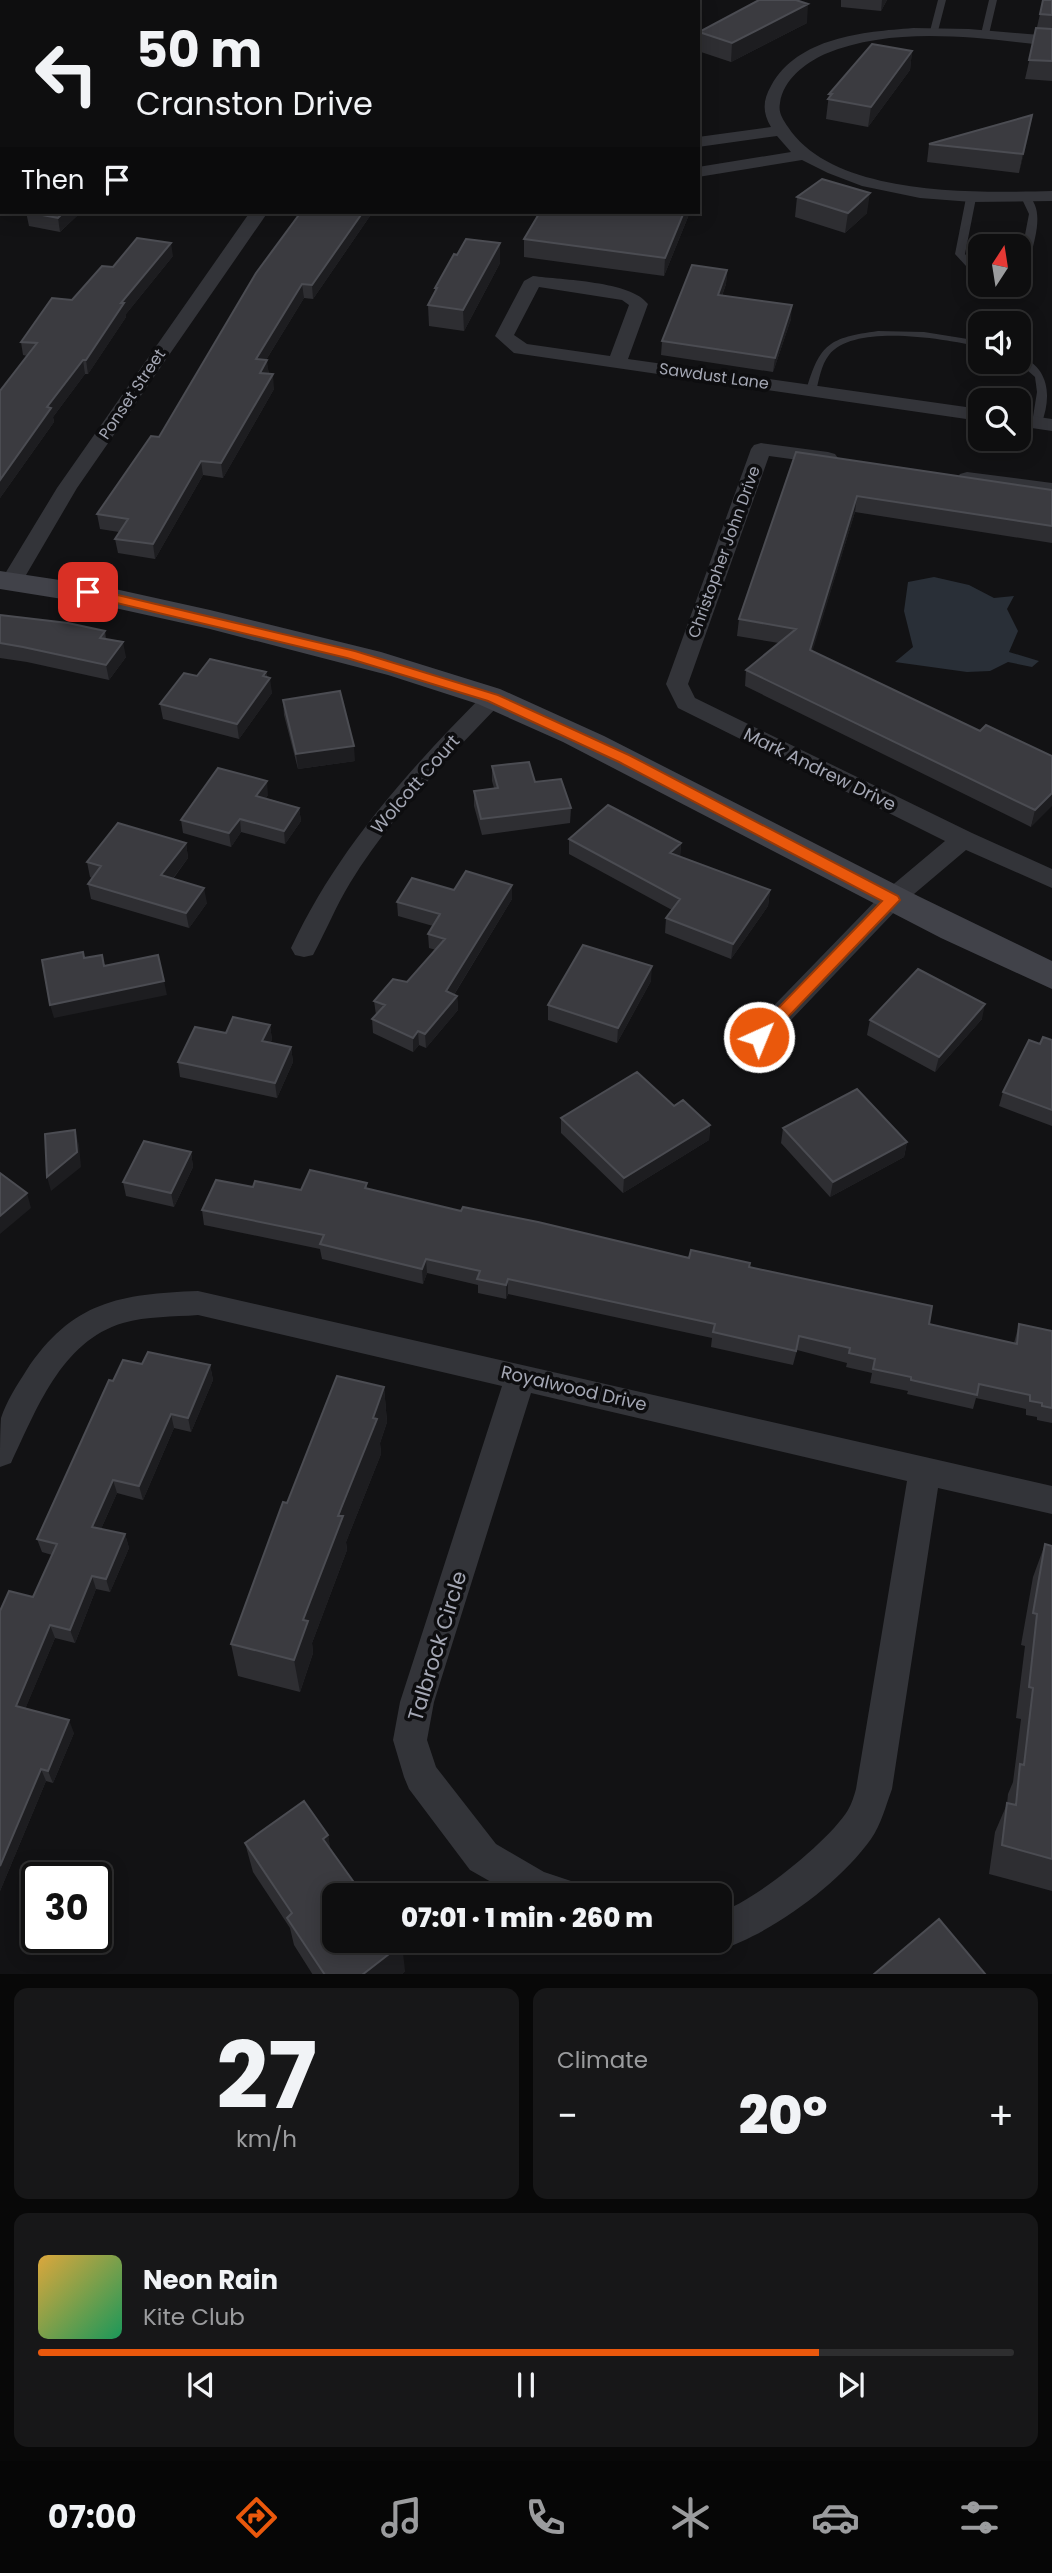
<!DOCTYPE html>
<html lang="en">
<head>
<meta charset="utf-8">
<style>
  :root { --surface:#0e0e0f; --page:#171718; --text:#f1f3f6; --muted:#9b9c9e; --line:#2e2e2f; --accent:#ea580c }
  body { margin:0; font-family:Poppins,sans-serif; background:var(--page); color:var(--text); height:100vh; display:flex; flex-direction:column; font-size:26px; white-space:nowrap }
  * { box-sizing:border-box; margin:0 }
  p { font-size:23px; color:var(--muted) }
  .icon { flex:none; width:38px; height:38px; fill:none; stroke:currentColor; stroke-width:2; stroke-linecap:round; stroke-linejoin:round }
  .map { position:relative; height:1974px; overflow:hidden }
  .details { display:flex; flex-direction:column; gap:14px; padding:14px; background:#080808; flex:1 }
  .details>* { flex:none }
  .guide { position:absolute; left:0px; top:0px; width:700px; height:214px; box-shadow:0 4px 18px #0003,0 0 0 2px var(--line); background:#0e0e0f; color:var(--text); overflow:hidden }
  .needle { width:46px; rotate:12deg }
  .tools { position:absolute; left:968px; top:234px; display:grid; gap:14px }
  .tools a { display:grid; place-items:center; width:63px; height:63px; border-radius:14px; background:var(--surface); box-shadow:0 4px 18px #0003,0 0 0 2px var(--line); font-size:35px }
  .speed { position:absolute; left:21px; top:1862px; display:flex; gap:14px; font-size:35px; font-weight:700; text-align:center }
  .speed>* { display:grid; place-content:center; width:91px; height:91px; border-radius:50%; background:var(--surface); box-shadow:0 4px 18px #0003,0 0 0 2px var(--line); line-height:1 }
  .speed .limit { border:4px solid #111; border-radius:10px; background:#fff; color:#111 }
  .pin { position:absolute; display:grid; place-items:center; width:60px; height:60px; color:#fff; margin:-30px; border-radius:14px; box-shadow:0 4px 10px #0006 }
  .me { position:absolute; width:77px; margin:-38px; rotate:44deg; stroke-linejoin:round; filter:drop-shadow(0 0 5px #0008) }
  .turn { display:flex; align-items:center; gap:24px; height:147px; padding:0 21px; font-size:32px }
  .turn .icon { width:91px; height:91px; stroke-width:2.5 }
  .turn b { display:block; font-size:49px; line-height:60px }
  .then { display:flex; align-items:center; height:66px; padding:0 21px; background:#0003; gap:14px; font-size:26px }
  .big { font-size:52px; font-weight:800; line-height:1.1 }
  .details .card { flex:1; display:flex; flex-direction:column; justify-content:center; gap:10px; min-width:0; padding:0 24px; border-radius:14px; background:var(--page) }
  .details .dial { align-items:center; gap:0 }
  .dial b { font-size:91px; line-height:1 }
  .song { display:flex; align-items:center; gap:21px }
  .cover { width:84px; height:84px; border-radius:10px; background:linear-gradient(135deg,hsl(40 70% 55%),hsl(150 70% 35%)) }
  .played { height:7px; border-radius:4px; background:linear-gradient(90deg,var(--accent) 80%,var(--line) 80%) }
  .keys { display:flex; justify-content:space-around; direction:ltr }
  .heat { display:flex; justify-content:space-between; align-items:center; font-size:38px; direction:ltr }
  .details .tiles { flex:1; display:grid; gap:14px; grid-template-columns:1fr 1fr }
  .card:last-child { grid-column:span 2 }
  .trip { position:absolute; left:322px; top:1883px; width:410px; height:70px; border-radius:14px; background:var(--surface); box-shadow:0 4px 18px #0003,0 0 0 2px var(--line); font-weight:800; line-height:70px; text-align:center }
  .dock { display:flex; height:112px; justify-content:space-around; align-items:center; background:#060606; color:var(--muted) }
  .dock .icon { width:49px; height:49px }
  .dock .current { color:var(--accent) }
  .dock b { font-size:32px; color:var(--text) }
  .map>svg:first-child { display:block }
</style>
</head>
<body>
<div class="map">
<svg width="1052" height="1975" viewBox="0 0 1052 1975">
  <rect width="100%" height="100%" fill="#121214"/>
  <path fill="#292f37" d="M934,577L969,585L994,598L1014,596L1007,609L1018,631L1009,652L1039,661L1032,667L1008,662L990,671L967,672L895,662L913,647L904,611L908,582Z"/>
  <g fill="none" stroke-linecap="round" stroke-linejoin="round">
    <path fill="#333439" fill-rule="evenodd" d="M938,0H946L938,31L934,33L930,31Z
      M989,0H997L989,34L985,36L981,34Z
      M1026,194C1048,209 1032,246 1028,267L1018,271L1029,214L1021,197Z
      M971,195L976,198L965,254L972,262L980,263V269L966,266L955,254L966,198Z
      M878,331L924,332L980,341V347C945,339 854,323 829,355C821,365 819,380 816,391L811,394L807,393L806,391C820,343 829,338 878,331Z
      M1018,355C1050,367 1052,397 1041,425H1033L1032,423L1037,392L1035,377L1018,362Z"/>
    <path fill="#333439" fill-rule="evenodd" d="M55,0H74L54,2Z
      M355,0H369L354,2Z
      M913,28L969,29L1052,36V46C979,38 895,25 825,54C805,63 783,80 780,103C778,113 783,119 788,127C834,197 977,193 1052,191V201L972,202L920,198L862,186L828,173L802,160L698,177V167L791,152L777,136L698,147V137L771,127C762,112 763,100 771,86C798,37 863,32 913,28Z
      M0,125H2V135H0Z
      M250,212H268L77,488L19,587H3L0,582L57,488Z
      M533,276C562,280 631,281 648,304L628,359L980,409V421L514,353L495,336L524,281ZM539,287L622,300L629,305L610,356L527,344L514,335Z
      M1018,414L1052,419V431L1018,426Z
      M761,443L828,452L835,454L838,458L835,462L828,464L769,456L688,684L695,698L972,833L1052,869V888L966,850L901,905L768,1044L759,1047L750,1044L746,1037L750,1030L883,893L945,841L678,708L666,684L751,449L754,445Z
      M967,472L1052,483V495L960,482L957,478L960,474Z
      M493,691L501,693L504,698L501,703C447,759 391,816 350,883C336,906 326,931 313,955L304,957L295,955L291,948C338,848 408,771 485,693Z
      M198,1291L1052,1486V1514L938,1488L892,1789C886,1805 881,1825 871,1839C839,1884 771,1934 719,1950L706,1944L704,1941H719V1912C753,1903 830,1840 848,1810C852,1803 854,1796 856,1789L907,1481L531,1393L434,1702L427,1740L436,1767L496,1844L544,1872L574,1882L579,1895H514L470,1870L409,1789L404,1777L393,1740L400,1702L502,1386L198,1315C173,1317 147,1316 123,1323C61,1341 36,1411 11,1463L0,1467C0,1452 0,1432 1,1418C6,1402 17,1385 26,1371C72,1301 120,1294 198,1291Z"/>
    <path fill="#414249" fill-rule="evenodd" d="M0,571L106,587L210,610L381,652L500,689L604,736L918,896L1052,961V989L941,938L563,742L478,704L388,675L210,629L106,606L0,589Z"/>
  </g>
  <path fill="#2e2e32" d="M841,0H887L881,11L841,7Z
    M1052,0V81L1025,79L1040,14Z
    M807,23L731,62L698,51L699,32Z
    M912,51L910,70L868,127L826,119L829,94Z
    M1032,115L1019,173L927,162L929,144Z
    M797,197L867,213L845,233L795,217Z
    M26,212L80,213L60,232L29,226Z
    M301,212H372V213L313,299L304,298L266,360L269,374L274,389L223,478L203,475L155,559L118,553L115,539L119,532L100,529L97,514L159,437Z
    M690,212L664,276L524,257V239Z
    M500,243V263L464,331L429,326L428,305L435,292V288L457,255Z
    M173,256L126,314V317L88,374H85L53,417L54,422L0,498V391L27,356L23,355L21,342L72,300Z
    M727,270L726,284L722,296L791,319L773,372L661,355L662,341Z
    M796,452L1052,490V543L855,512L812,651L980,731L1052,756L1031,827L745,686L746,670L779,643L737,636L739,619Z
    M0,615L105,631L106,639L126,657L109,680L27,662L0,658Z
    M266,672L272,693L239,739L163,719L160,704L197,676Z
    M283,700L355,761L298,769L284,715Z
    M492,766L535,782L571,808L570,823L482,835L474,806V791L494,788L492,781Z
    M268,795L266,798L299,808L301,821L285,844L241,832L231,847L183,833L181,820Z
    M569,839L681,843L680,857L770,890L768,906L731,959L665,933L666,918L672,910L569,854Z
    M186,843L188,858L173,879L207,903L189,928L91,899L88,884L92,878L90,877L87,862Z
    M512,885V899L454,995L457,996L458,1010L426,1048L419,1045L413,1052L373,1033L372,1019L376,1015L374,1001L407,982L436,950L429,948L428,934L433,926L398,916L397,902L454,890Z
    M651,981L617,1043L548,1020V1005Z
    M982,1019L935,1072L867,1035L870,1020Z
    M270,1025L272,1040L270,1043L291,1047L293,1062L277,1098L180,1077L178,1062L226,1033Z
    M1052,1040V1126L999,1106L1003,1092L1040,1044Z
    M674,1106L710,1125L709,1140L623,1193L561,1133V1118Z
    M783,1128L907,1142L904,1157L830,1197L781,1143Z
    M191,1152L193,1167L174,1207L126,1196L123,1182Z
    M367,1183V1189L461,1211L689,1258L750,1267L929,1324L1014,1343L1019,1324L1052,1331V1423L1037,1420V1417L1026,1415V1409L976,1398L973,1409L907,1394L908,1391L870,1383L872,1373L846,1367L847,1363L797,1350L793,1365L711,1347L712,1338L508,1294L506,1299L478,1293V1285L427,1273L423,1284L322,1259L320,1249L204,1225L202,1210L253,1187L301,1190Z
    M142,1364L210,1365L213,1380L191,1432L174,1428L143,1500L117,1493L101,1529L125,1534L129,1548L110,1592L96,1589L75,1643L55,1638L25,1709L74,1733L53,1783L46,1781L0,1891V1611L33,1597L52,1555L42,1552L37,1539L113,1381Z
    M384,1387L387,1422L380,1443L381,1454L346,1542L347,1550L312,1643L313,1653L300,1692L238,1676L231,1644L287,1503Z
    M1045,1544L1052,1546V1891L989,1874L995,1832L1007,1804L1008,1794L1013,1782L1021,1719L1016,1718L1025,1646L1021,1645L1033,1577Z
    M328,1835L330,1849L405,1971L401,1975H313L294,1945L290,1928L253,1872L245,1843Z"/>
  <path fill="#1d1d20" d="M882,0H887L881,11Z
    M808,4L807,23L731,62L732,43Z
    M912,51L910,70L868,127L871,107Z
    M0,55H2V68L0,69Z
    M0,95H2V109H0Z
    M1032,115L1029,134L1019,173L1023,154Z
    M870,193L867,213L845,233L848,213Z
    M64,212H80V213L60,232L58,218Z
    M363,212H372V213L313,299L312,285Z
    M684,212H690L664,276L665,258Z
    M171,243L173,256L126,314V317L88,374L86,360L121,303Z
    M500,243V263L464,331L463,310Z
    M727,270L726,284L717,309L718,295Z
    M302,284L304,298L258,373L256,359Z
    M792,305L791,319L773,372L775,358Z
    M83,360L85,374L53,417L54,422L0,498V480L47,407Z
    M267,360L269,375L260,373Z
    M273,374L274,389L223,478L221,463Z
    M201,461L203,475L155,559L153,544Z
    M857,496L855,512L808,666L810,650Z
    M123,642L126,657L109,680L106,665Z
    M266,672L267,683L270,678L272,693L239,739L237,724Z
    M354,746L355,761L298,769L296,754Z
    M267,781L268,795L258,809L256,796Z
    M1052,793V806L1031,827L1035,810Z
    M299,808L301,821L285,844L284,831Z
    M240,819L241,832L231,847L229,833Z
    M186,843L188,858L164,890L161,875Z
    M681,843L680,858L670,853Z
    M512,885V899L447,1006L446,991Z
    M204,888L207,903L189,928L186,913Z
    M770,890L768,906L731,959L733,944Z
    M652,966L651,981L617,1043L618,1028Z
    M164,981L167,995L54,1018L50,1005Z
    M457,996L458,1010L426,1048L425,1034Z
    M985,1004L982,1019L935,1072L939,1057Z
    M270,1025L272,1040L264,1056L262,1041Z
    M418,1031L419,1045L413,1052V1038Z
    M291,1047L293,1062L277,1098L275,1083Z
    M710,1125L709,1140L623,1193L624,1178Z
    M75,1130L79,1145L81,1167L51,1191L47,1177Z
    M907,1142L904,1157L830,1197L833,1182Z
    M191,1152L193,1167L174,1207L171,1193Z
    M27,1193L31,1208L0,1234V1216Z
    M426,1259L427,1273L423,1284L422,1269Z
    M508,1279V1294L506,1299V1285Z
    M210,1365L213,1380L191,1432L188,1418Z
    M384,1387L387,1422L380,1443L381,1454L346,1542L347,1550L312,1643L313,1653L300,1692L294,1660L303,1620Z
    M171,1414L174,1428L143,1500L139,1486Z
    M113,1480L117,1493L96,1540L92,1527Z
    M125,1534L129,1548L110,1592L106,1579Z
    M92,1576L96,1589L75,1643L70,1630Z
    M50,1625L55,1638L21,1719L16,1706Z
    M69,1720L74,1733L53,1783L48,1771Z
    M41,1769L46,1781L0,1891V1866Z
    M328,1835L333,1864L323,1839Z
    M402,1944L405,1971L401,1975H362Z"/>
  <path fill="#3b3b40" stroke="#4b4c52" stroke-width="2" d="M2,0H31L32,2H2Z
    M414,0H461L459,2H413Z
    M759,0H796L808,4L732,43L699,32Z
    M1043,0H1052V15L1040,14Z
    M2,4V55H0V6H2Z
    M1036,28L1052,29V61L1029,60Z
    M872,44L912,51L871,107L828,99L832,94H829Z
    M0,72H2V95H0Z
    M1032,115L1023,154L929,144Z
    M822,179L870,193L848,213L797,197Z
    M26,212H64L58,218Z
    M301,212H363L312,285L302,284L256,359L267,360L260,373L273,374L221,463L201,461L153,544L115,539L128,519L97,514L151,436L159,437L256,273Z
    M540,212H684L665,258L524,239Z
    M137,238L171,243L121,303H124L86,360H83L47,407L51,408L0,480V391L37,343L21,342L52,298L72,300L102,266L113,267Z
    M466,239L500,243L463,310L428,305L437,288H435L454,254L457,255Z
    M692,265L727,270L718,295L792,305L775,358L662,341Z
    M796,452L1052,490V526L857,496L810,650L980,731L986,725L1052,756V793L1035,810L746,670L796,629L739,619Z
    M0,615L68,623L105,631L100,638L123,642L106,665L23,647L0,643Z
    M210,659L266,672L263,676L270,678L237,724L160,704L184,673L197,676Z
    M340,691L354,746L296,754L283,700Z
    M529,762L535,782L561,779L571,808L481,819L474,791L498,788L492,766Z
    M218,768L267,781L256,796L299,808L284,831L240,819L229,833L181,820Z
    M608,805L681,843L670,853L770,890L733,944L666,918L680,899L569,839Z
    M118,823L186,843L161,875L204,888L186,913L88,884L101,866L87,862Z
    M466,871L512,885L446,991L457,996L425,1034L418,1031L413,1038L372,1019L385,1005L374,1001L393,979L407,982L445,939L428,934L440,914L397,902L412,878L454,890Z
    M583,945L652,966L618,1028L548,1005Z
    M83,952L84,958L102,955L104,966L158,955L164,981L50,1005L42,960Z
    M918,969L985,1004L939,1057L870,1020Z
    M233,1017L270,1025L262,1041L291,1047L275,1083L178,1062L195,1027L226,1033Z
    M1043,1037L1052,1040V1110L1003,1092L1029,1040L1040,1044Z
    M637,1072L674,1106L683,1100L710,1125L624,1178L561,1118Z
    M857,1089L907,1142L833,1182L783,1128Z
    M75,1130L77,1152L47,1177L45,1134Z
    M144,1141L191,1152L171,1193L123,1182Z
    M310,1170L367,1183L365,1188L461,1211L463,1207L538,1222L689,1258L691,1250L750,1263L749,1267L932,1306L929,1324L1017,1344L1019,1324L1052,1331V1408L1042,1406V1403L1030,1401V1395L979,1384L977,1395L911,1380V1377L873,1369L875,1359L849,1353L850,1348L799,1336L796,1351L713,1332L715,1324L508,1279L506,1285L477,1279L480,1271L426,1259L422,1269L320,1244L324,1235L202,1210L216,1180L253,1187L255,1181L301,1190Z
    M0,1173L27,1193L0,1216Z
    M148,1352L210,1365L188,1418L171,1414L139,1486L113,1480L92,1527L125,1534L106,1579L92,1576L70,1630L50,1625L16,1706L69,1720L48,1771L41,1769L0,1866V1611L9,1591L33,1597L57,1544L37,1539L109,1380L113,1381L123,1360L142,1364Z
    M337,1376L384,1387L373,1418L377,1419L338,1516H343L303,1620L308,1621L294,1660L231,1644L283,1502L287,1503Z
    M1045,1544L1052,1546V1859L1002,1845L1007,1803L1016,1805L1020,1764L1024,1765L1033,1688L1029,1687L1037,1614L1033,1613Z
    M304,1801L328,1835L323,1839L363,1895H334V1941H399L402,1944L362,1975H325L287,1918L292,1913L245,1843Z
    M939,1919L986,1975H873Z"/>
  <path fill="#ea580c" stroke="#983908" stroke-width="2" d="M88,588L355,651L498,695L629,755L898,896L900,900L765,1041H754L751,1037L754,1033L882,901L619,762L488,701L347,658L83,595V589Z"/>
  <g text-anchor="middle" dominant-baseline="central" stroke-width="7" stroke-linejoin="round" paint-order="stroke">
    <g font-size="16" fill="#a4a7b4" stroke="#0d0d0f">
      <text transform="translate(714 376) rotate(8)">Sawdust Lane</text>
      <text transform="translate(132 394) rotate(-56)">Ponset Street</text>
      <text transform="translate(724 552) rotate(-70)">Christopher John Drive</text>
    </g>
    <g font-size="18" fill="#a4a7b4" stroke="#0d0d0f">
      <text transform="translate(820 769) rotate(26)">Mark Andrew Drive</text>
      <text transform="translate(415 784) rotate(-49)">Wolcott Court</text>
      <text transform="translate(574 1388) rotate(13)">Royalwood Drive</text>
    </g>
    <g font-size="21" fill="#a4a7b4" stroke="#0d0d0f">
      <text transform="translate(437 1646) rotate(-73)">Talbrock Circle</text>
    </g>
  </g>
</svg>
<div class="tools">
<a><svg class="needle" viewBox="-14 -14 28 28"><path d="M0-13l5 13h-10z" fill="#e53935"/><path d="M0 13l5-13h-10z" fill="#9b9c9e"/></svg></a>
<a><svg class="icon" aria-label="sound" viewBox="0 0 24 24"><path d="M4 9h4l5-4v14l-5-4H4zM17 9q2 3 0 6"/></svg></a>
<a><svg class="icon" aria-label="search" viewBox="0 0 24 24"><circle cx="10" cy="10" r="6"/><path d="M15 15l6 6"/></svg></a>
</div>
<div class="speed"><div class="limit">30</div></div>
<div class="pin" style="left:88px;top:592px;background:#d93025"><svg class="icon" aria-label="arrive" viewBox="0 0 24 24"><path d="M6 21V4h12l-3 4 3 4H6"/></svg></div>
<svg class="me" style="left:759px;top:1037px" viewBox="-20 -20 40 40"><circle r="17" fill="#ea580c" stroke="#fff" stroke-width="3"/><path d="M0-11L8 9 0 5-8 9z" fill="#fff"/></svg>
<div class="trip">07:01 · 1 min · 260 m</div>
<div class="guide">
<div class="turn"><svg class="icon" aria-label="left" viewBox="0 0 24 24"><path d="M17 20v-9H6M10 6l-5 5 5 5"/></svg><div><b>50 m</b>Cranston Drive</div></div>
<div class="then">Then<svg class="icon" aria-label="arrive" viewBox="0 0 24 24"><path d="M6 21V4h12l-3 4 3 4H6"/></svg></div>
</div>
</div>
<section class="details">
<div class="tiles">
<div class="card dial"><b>27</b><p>km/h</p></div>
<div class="card"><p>Climate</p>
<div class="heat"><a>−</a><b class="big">20°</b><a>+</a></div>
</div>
<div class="card">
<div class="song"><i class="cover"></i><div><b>Neon Rain</b><p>Kite Club</p></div></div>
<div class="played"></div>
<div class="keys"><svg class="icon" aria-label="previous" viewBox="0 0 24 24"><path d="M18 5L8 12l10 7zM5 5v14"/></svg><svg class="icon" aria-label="pause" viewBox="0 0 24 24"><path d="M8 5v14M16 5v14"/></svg><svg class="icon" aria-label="next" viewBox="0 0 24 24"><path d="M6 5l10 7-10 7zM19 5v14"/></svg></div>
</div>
</div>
</section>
<nav class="dock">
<b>07:00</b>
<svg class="icon current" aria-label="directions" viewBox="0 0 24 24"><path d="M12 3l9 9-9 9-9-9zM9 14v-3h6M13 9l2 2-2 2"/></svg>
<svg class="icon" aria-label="music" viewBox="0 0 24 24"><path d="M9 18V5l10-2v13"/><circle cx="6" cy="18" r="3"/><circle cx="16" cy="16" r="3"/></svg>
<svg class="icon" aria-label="phone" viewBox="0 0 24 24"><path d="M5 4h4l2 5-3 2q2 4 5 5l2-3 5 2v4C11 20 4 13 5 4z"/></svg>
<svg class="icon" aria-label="climate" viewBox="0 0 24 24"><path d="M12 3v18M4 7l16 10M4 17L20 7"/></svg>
<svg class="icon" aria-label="car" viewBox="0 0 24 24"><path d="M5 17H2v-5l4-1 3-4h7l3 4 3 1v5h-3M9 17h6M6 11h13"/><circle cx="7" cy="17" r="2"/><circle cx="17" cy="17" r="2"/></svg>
<svg class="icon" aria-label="filters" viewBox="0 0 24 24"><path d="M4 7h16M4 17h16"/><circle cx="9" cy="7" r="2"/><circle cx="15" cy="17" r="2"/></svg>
</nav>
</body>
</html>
